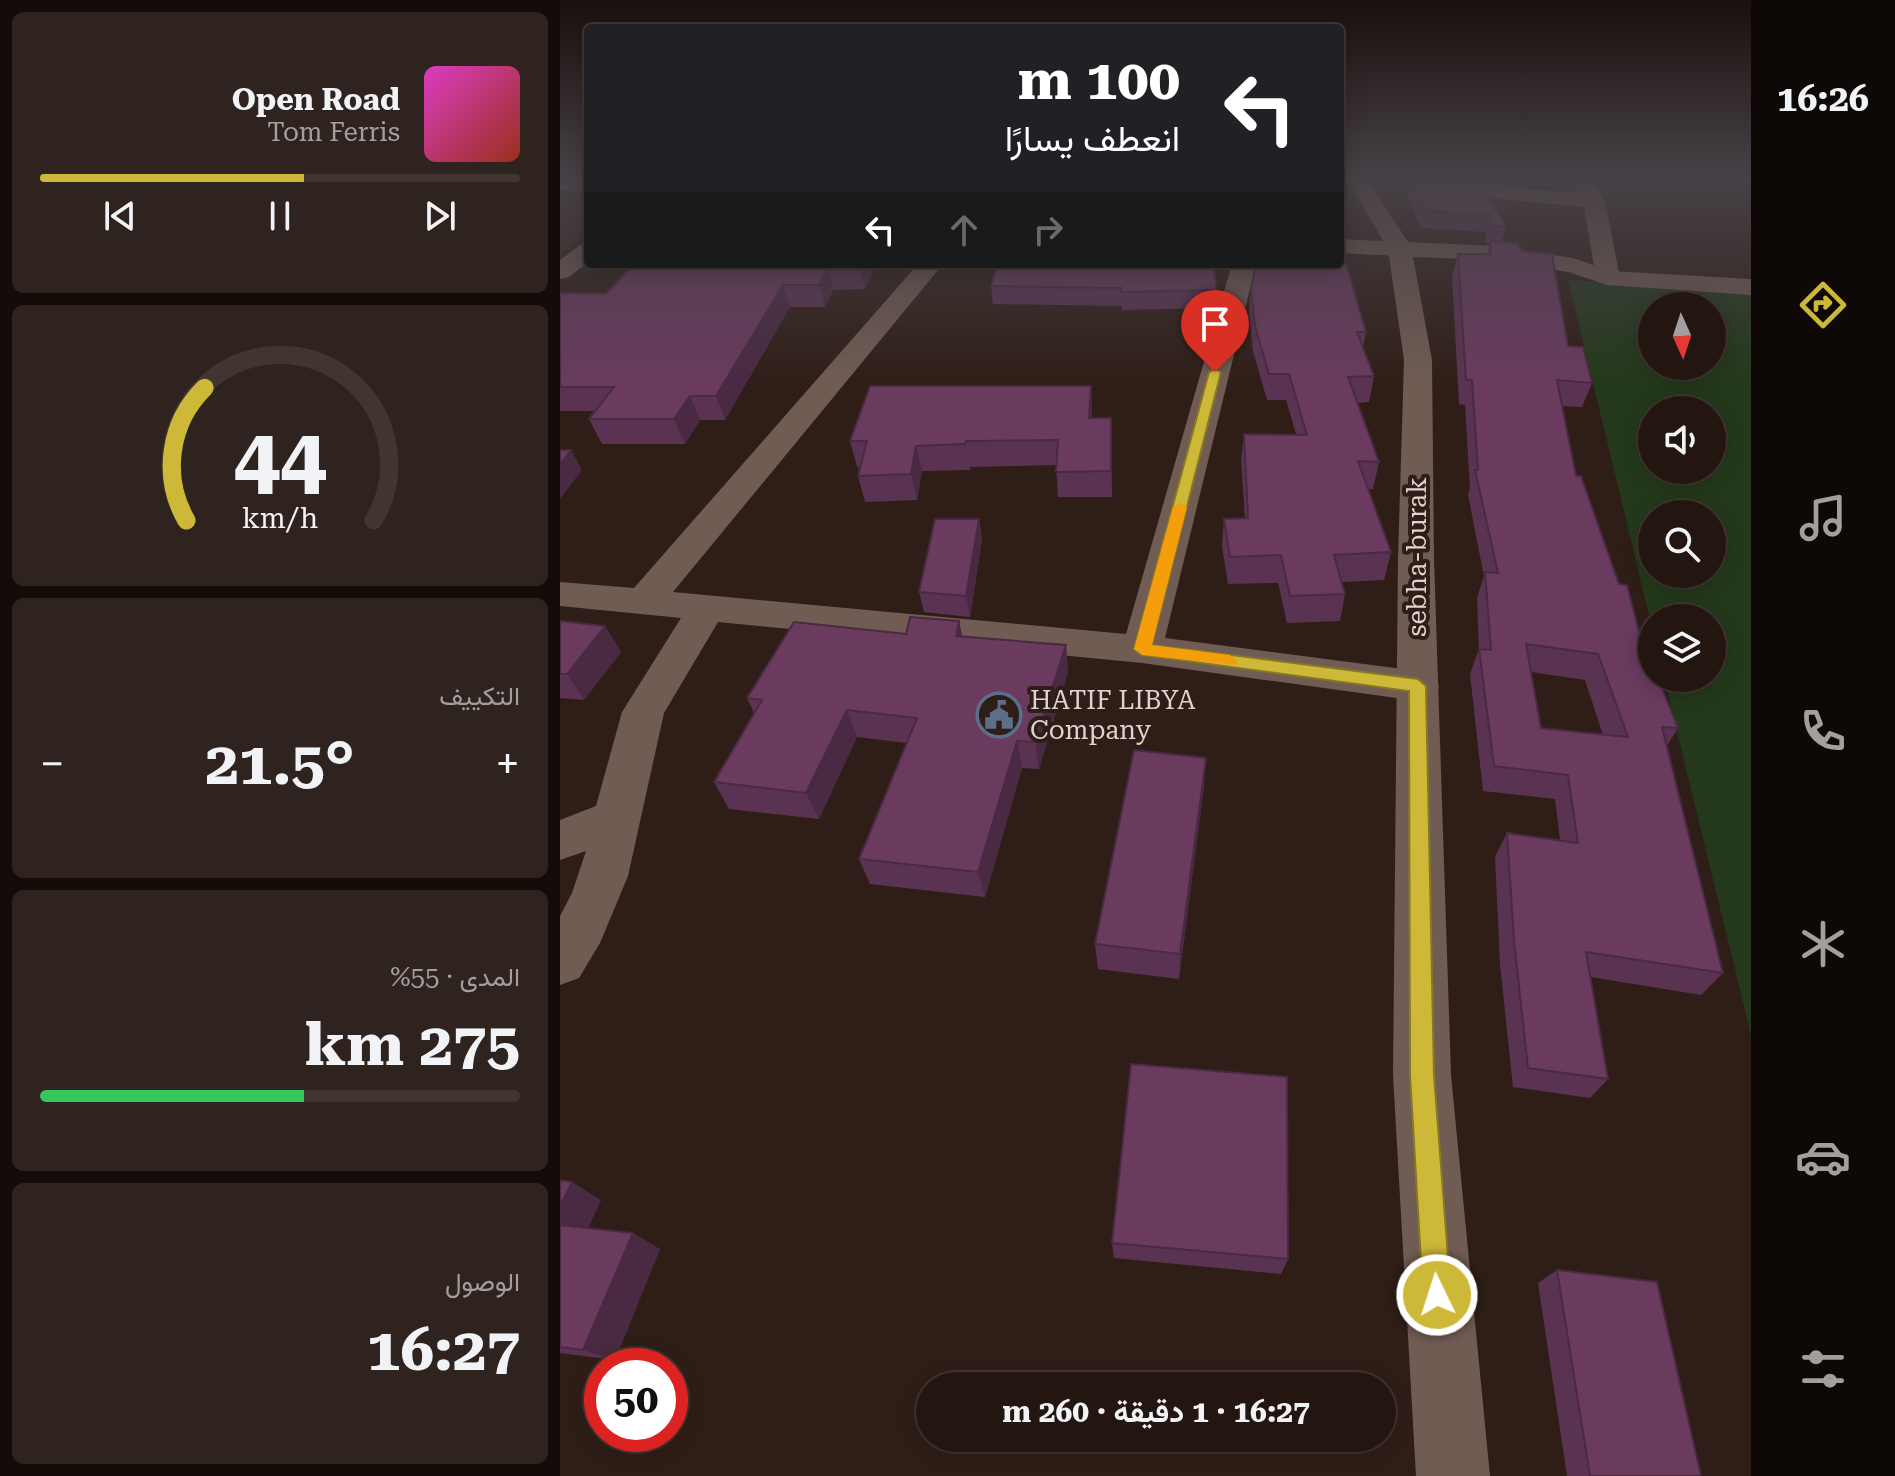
<!DOCTYPE html>
<html lang="ar">
<head>
<meta charset="utf-8">
<style>
  :root { --surface:#231611; --page:#2f231f; --text:#f1f3f6; --muted:#a39f9f; --line:#403531; --accent:#ceb837 }
  body { margin:0; font-family:"Roboto Serif",Vazirmatn,serif; background:var(--page); color:var(--text); direction:rtl; height:100vh; display:flex; flex-direction:column; font-size:30px; white-space:nowrap }
  * { box-sizing:border-box; margin:0 }
  p { font-size:26px; color:var(--muted) }
  .icon { flex:none; width:44px; height:44px; fill:none; stroke:currentColor; stroke-width:2; stroke-linecap:round; stroke-linejoin:round }
  .map { position:relative; flex:1; overflow:hidden; direction:ltr }
  .sheet { display:flex; flex-direction:column; gap:12px; padding:12px; background:#130c09; width:560px }
  .sheet>* { flex:none }
  .banner { position:absolute; left:24px; top:24px; width:760px; height:244px; border-radius:8px; box-shadow:0 4px 20px #0003,0 0 0 2px var(--line); direction:rtl; background:#202124; color:#fff; overflow:hidden }
  .needle { width:52px; rotate:177deg }
  .buttons { position:absolute; left:1078px; top:292px; display:grid; gap:16px }
  .buttons a { display:grid; place-items:center; width:88px; height:88px; border-radius:50%; background:var(--surface); box-shadow:0 4px 20px #0003,0 0 0 2px var(--line); font-size:40px }
  .speed { position:absolute; left:24px; top:1348px; display:flex; gap:16px; font-size:40px; font-weight:700; text-align:center }
  .speed>* { display:grid; place-content:center; width:104px; height:104px; border-radius:50%; background:var(--surface); box-shadow:0 4px 20px #0003,0 0 0 2px var(--line); line-height:1 }
  .speed .limit { border:12px solid #d22; background:#fff; color:#111 }
  .pin { position:absolute; display:grid; place-items:center; width:68px; height:68px; color:#fff; margin:-82px -34px; border-radius:50% 50% 50% 0; rotate:-45deg; box-shadow:0 0 8px #0007 }
  .pin .icon { rotate:45deg }
  .me { position:absolute; width:88px; margin:-44px; rotate:356deg; stroke-linejoin:round; filter:drop-shadow(0 0 6px #0008) }
  .turn { display:flex; align-items:center; gap:28px; height:168px; padding:0 32px; font-size:36px }
  .turn .icon { width:104px; height:104px; stroke-width:2.5 }
  .turn b { display:block; font-size:56px; line-height:68px }
  .lanes { display:flex; align-items:center; height:76px; padding:0 32px; background:#0003; justify-content:center; gap:40px; direction:ltr }
  .lanes .off { opacity:.35 }
  .big { font-size:60px; font-weight:700; line-height:1.1 }
  .sheet .tile { flex:1; display:flex; flex-direction:column; justify-content:center; gap:12px; min-width:0; padding:0 28px; border-radius:12px; background:var(--page) }
  .sheet .dial { align-items:center; gap:0 }
  .dial svg { height:208px; overflow:visible; fill:none; stroke:var(--line); stroke-width:7; stroke-linecap:round; text-anchor:middle }
  .dial text { fill:var(--text); stroke:none }
  .song { display:flex; align-items:center; gap:24px }
  .cover { width:96px; height:96px; border-radius:12px; background:linear-gradient(135deg,hsl(310 70% 55%),hsl(10 70% 35%)) }
  .played { height:8px; border-radius:4px; background:linear-gradient(90deg,var(--accent) 55%,var(--line) 55%) }
  .keys { display:flex; justify-content:space-around; direction:ltr }
  .heat { display:flex; justify-content:space-between; align-items:center; font-size:44px; direction:ltr }
  .charge { height:12px; border-radius:6px; background:linear-gradient(90deg,#34c759 55%,var(--line) 0) }
  .trip { position:absolute; left:356px; top:1372px; width:480px; height:80px; border-radius:40px; background:var(--surface); box-shadow:0 4px 20px #0003,0 0 0 2px var(--line); font-weight:700; line-height:80px; text-align:center; direction:rtl }
  main { display:flex; flex:1; min-height:0 }
  .menu { display:flex; flex-direction:column; width:144px; justify-content:space-around; align-items:center; background:#0e0907; color:var(--muted) }
  .menu .icon { width:56px; height:56px }
  .menu .active { color:var(--accent) }
  .menu b { font-size:36px; color:var(--text) }
  .map>svg:first-child { display:block }
</style>
</head>
<body>
<main>
<nav class="menu">
<b>16:26</b>
<svg class="icon active" aria-label="directions" viewBox="0 0 24 24"><path d="M12 3l9 9-9 9-9-9zM9 14v-3h6M13 9l2 2-2 2"/></svg>
<svg class="icon" aria-label="music" viewBox="0 0 24 24"><path d="M9 18V5l10-2v13"/><circle cx="6" cy="18" r="3"/><circle cx="16" cy="16" r="3"/></svg>
<svg class="icon" aria-label="phone" viewBox="0 0 24 24"><path d="M5 4h4l2 5-3 2q2 4 5 5l2-3 5 2v4C11 20 4 13 5 4z"/></svg>
<svg class="icon" aria-label="climate" viewBox="0 0 24 24"><path d="M12 3v18M4 7l16 10M4 17L20 7"/></svg>
<svg class="icon" aria-label="car" viewBox="0 0 24 24"><path d="M5 17H2v-5l4-1 3-4h7l3 4 3 1v5h-3M9 17h6M6 11h13"/><circle cx="7" cy="17" r="2"/><circle cx="17" cy="17" r="2"/></svg>
<svg class="icon" aria-label="filters" viewBox="0 0 24 24"><path d="M4 7h16M4 17h16"/><circle cx="9" cy="7" r="2"/><circle cx="15" cy="17" r="2"/></svg>
</nav>
<div class="map">
<svg width="1191" height="1476" viewBox="0 0 1191 1476">
  <rect width="100%" height="100%" fill="#2f1e17"/>
  <path fill="#3c241b" d="M0,201L28,202V231L0,252Z"/>
  <path fill="#24391b" fill-rule="evenodd" d="M1008,280L1191,291V1035L1104,678H1152V618H1092V627ZM1092,306H1152V366H1092ZM1092,410H1152V470H1092ZM1092,514H1152V574H1092Z"/>
  <g fill="none" stroke-linecap="round" stroke-linejoin="round">
    <path fill="#715c54" fill-rule="evenodd" d="M0,179L28,180V192L0,190Z
      M910,179H933L946,187L1019,193L1013,179H1033L1045,201L1060,278L1057,283H1039L1036,278L1024,207L940,199L932,198Z
      M780,239L840,242L848,244L852,249L848,254L840,256L780,253Z
      M28,243V262L9,277L0,279V260L20,245Z
      M358,264H383L113,592L566,634L672,264H696L605,638L858,671L873,675L879,686L873,697L858,701L582,663L158,622L104,713L68,876L40,943L19,978L0,985V916L12,893L26,851L0,860V820L36,806L62,712L121,618L0,606V582L74,588Z"/>
    <path fill="#715c54" fill-rule="evenodd" d="M787,179H807L848,242L935,246L1013,258L1051,271L1191,279V295L1048,285L1008,272L935,260L853,257L872,360L874,559L891,1075L930,1476H856L833,1075L838,559L844,360L828,249Z"/>
  </g>
  <path fill="#5b3352" fill-rule="evenodd" d="M846,179H921L946,227L942,242L1032,383L1022,407L1002,406L1016,476L1088,666L1118,728L1106,747L1163,973L1141,995L1031,977L1048,1079L1030,1098L953,1087L940,964L935,857L947,833L1000,840L995,799L923,791L910,674L919,649L917,598L924,576L908,495L910,488L905,405L899,404L892,277L898,254H927L930,243H925L926,232L861,228L847,194L849,184ZM971,672L1025,680L1043,735L981,728Z
    M938,179H995L993,186L947,184Z
    M74,264H316L305,289L273,290L265,307H230L165,420H140L125,444H42L29,419L36,411H0V293L46,294Z
    M438,264L657,290L656,308L562,310V306L433,304L431,286Z
    M691,288L806,332L803,348L814,376L809,402L797,403L819,462L813,489H807L831,552L824,580L782,582L785,594L780,621L727,623L718,583L668,584L662,546L664,519L685,518L681,460L684,434H736L726,400H707L693,351L689,313Z
    M531,386L532,418L552,443V497H498L496,465L410,467V470L362,471L357,500L305,502L298,476L300,467H297L290,441Z
    M419,519L422,539L410,617L364,612L359,592Z
    M0,621L45,626L61,652L24,700L0,698Z
    M399,621L402,637L506,645L508,672L479,769L462,768L425,897L310,884L299,859L347,743L297,737L259,819L169,809L154,782L194,713L187,698L346,634Z
    M644,786L619,979L538,969L535,944Z
    M0,1180L41,1200L28,1228L100,1249L55,1360L0,1353Z
    M552,1243L728,1259L721,1274L554,1258Z
    M997,1270L1141,1476H1007L978,1283Z"/>
  <path fill="#4a2942" d="M301,264H316L305,289L299,267Z
    M268,267L273,290L265,307L259,285Z
    M223,285L230,307L165,420L156,396Z
    M531,386L532,411L530,443L529,418Z
    M130,396L140,420L125,444L114,419Z
    M551,418L552,443V497L551,471Z
    M356,446L362,471L357,500L351,474Z
    M11,450L22,470L0,499V465Z
    M419,519L422,539L410,617L406,596Z
    M399,621L405,649L396,636Z
    M45,626L61,652L24,700L7,674Z
    M506,645L508,672L479,769L475,742Z
    M287,710L297,737L259,819L246,793Z
    M457,741L462,768L425,897L418,872Z
    M646,758L644,786L619,979L620,954Z
    M12,1182L41,1200L22,1240L0,1228V1206Z
    M73,1233L100,1249L55,1360L23,1350Z"/>
  <path fill="#6a3b5f" stroke="#4a2942" stroke-width="2" fill-rule="evenodd" d="M851,179H921L946,227L930,226V215L865,211Z
    M931,241L958,244L962,251L992,254L1008,346L1023,347L1032,383L997,380L1016,476H1021L1059,584L1067,585L1088,666H1092V678H1098L1118,728L1102,727L1163,973L1026,952L1048,1079L968,1068L954,941L947,833L1018,843L1008,775L934,766L919,649L931,650L925,572L938,573L915,470H918L912,380H906L898,254H930ZM966,644L1038,654L1068,737L981,728Z
    M780,253H783L806,332H797L814,376L788,377L819,462L798,461L831,552L774,555L785,594L730,596L721,555L670,557L664,519L688,518L684,434L747,435L729,374H709L695,326L691,288L696,264H780Z
    M74,264H301L299,267H268L259,285H223L156,396H130L114,419H29L54,387H0V293L46,294Z
    M438,264H653L657,290L561,292V288L431,286Z
    M310,386H531L529,418H551V471L496,472L498,440L406,441L405,444L356,446L351,474L298,476L307,441H290Z
    M0,450H11L0,465Z
    M375,519H419L406,596L359,592Z
    M350,617L399,621L396,636L506,645L475,742L457,741L418,872L299,859L357,718L287,710L246,793L154,782L202,700L187,698L234,622L346,634Z
    M0,621L45,626L7,674H0Z
    M574,750L646,758L620,954L535,944Z
    M571,1064L727,1077L728,1259L552,1243Z
    M0,1180L12,1182L0,1206Z
    M0,1225L73,1233L23,1350L0,1347Z
    M997,1270L1097,1282L1141,1476H1030Z"/>
  <linearGradient id="sky" x2="0" y2="1"><stop stop-color="#1a100d"/><stop offset="0.46" stop-color="#474147"/><stop offset="1" stop-color="#474147" stop-opacity="0"/></linearGradient>
  <rect width="1191" height="385" fill="url(#sky)"/>
  <path fill="#ceb837" stroke="#867824" stroke-width="2" d="M655,369L661,372L592,645L858,679L866,686L874,1075L891,1295L887,1305L877,1309L867,1305L863,1295L850,1075L849,691L582,655L574,649L649,372Z"/>
  <path fill="#f59e0b" d="M620,503L627,507L592,645L670,655L678,661L676,665L582,655L574,649L613,507Z"/>
  <defs>
    <g id="civic-ring" transform="scale(2.3)"><circle r="9.5" fill="#2f1e17" stroke="#5c6f8a" stroke-width="1.5"/><path d="M-.6-6.5H3V-4.5H.6V-3L4-1V1h2V6H-6V1h2V-1L-.6-3ZM-1.2 2.5V6h2.4V2.5Z" fill="#5c6f8a"/></g>
  </defs>
  <g fill-rule="evenodd">
    <use href="#civic-ring" x="439" y="715"/>
  </g>
  <g text-anchor="middle" dominant-baseline="central" stroke-width="8" stroke-linejoin="round" paint-order="stroke">
    <g font-size="26" fill="#dfd3cf" stroke="#2f1e17">
      <text transform="translate(857 557) rotate(-90)">sebha-burak</text>
    </g>
    <g font-size="26" fill="#dfd3cf" stroke="#2f1e17" text-anchor="start">
      <text x="470" y="700">HATIF LIBYA<tspan x="470" dy="30">Company</tspan></text>
    </g>
  </g>
</svg>
<div class="buttons">
<a><svg class="needle" viewBox="-14 -14 28 28"><path d="M0-13l5 13h-10z" fill="#e53935"/><path d="M0 13l5-13h-10z" fill="#a39f9f"/></svg></a>
<a><svg class="icon" aria-label="sound" viewBox="0 0 24 24"><path d="M4 9h4l5-4v14l-5-4H4zM17 9q2 3 0 6"/></svg></a>
<a><svg class="icon" aria-label="search" viewBox="0 0 24 24"><circle cx="10" cy="10" r="6"/><path d="M15 15l6 6"/></svg></a>
<a><svg class="icon" aria-label="layers" viewBox="0 0 24 24"><path d="M12 4l9 5-9 5-9-5zM3 14l9 5 9-5"/></svg></a>
</div>
<div class="speed"><div class="limit">50</div></div>
<div class="pin" style="left:655px;top:372px;background:#d93025"><svg class="icon" aria-label="arrive" viewBox="0 0 24 24"><path d="M6 21V4h12l-3 4 3 4H6"/></svg></div>
<svg class="me" style="left:877px;top:1295px" viewBox="-20 -20 40 40"><circle r="17" fill="#ceb837" stroke="#fff" stroke-width="3"/><path d="M0-11L8 9 0 5-8 9z" fill="#fff"/></svg>
<div class="trip">16:27 · 1 دقيقة · 260 m</div>
<div class="banner">
<div class="turn"><svg class="icon" aria-label="left" viewBox="0 0 24 24"><path d="M17 20v-9H6M10 6l-5 5 5 5"/></svg><div><b>100 m</b>انعطف يسارًا</div></div>
<div class="lanes"><svg class="icon" aria-label="left" viewBox="0 0 24 24"><path d="M17 20v-9H6M10 6l-5 5 5 5"/></svg><svg class="icon off" aria-label="ahead" viewBox="0 0 24 24"><path d="M12 20V5M6 11l6-6 6 6"/></svg><svg class="icon off" aria-label="right" viewBox="0 0 24 24"><path d="M7 20v-9h11M14 6l5 5-5 5"/></svg></div>
</div>
</div>
<section class="sheet">
<div class="tile">
<div class="song"><i class="cover"></i><div><b>Open Road</b><p>Tom Ferris</p></div></div>
<div class="played"></div>
<div class="keys"><svg class="icon" aria-label="previous" viewBox="0 0 24 24"><path d="M18 5L8 12l10 7zM5 5v14"/></svg><svg class="icon" aria-label="pause" viewBox="0 0 24 24"><path d="M8 5v14M16 5v14"/></svg><svg class="icon" aria-label="next" viewBox="0 0 24 24"><path d="M6 5l10 7-10 7zM19 5v14"/></svg></div>
</div>
<div class="tile dial"><svg viewBox="0 0 100 80">
<path d="M14 69A42 42 0 1 1 86 69"/>
<path d="M14 69A42 42 0 0 1 21 18" stroke="#ceb837"/>
<text x="50" y="56" font-size="32" font-weight="700">44</text>
<text x="50" y="72" font-size="11">km/h</text>
</svg></div>
<div class="tile"><p>التكييف</p>
<div class="heat"><a>−</a><b class="big">21.5°</b><a>+</a></div>
</div>
<div class="tile"><p>المدى · 55%</p><b class="big">275 km</b><div class="charge"></div></div>
<div class="tile"><p>الوصول</p><b class="big">16:27</b></div>
</section>
</main>
</body>
</html>
